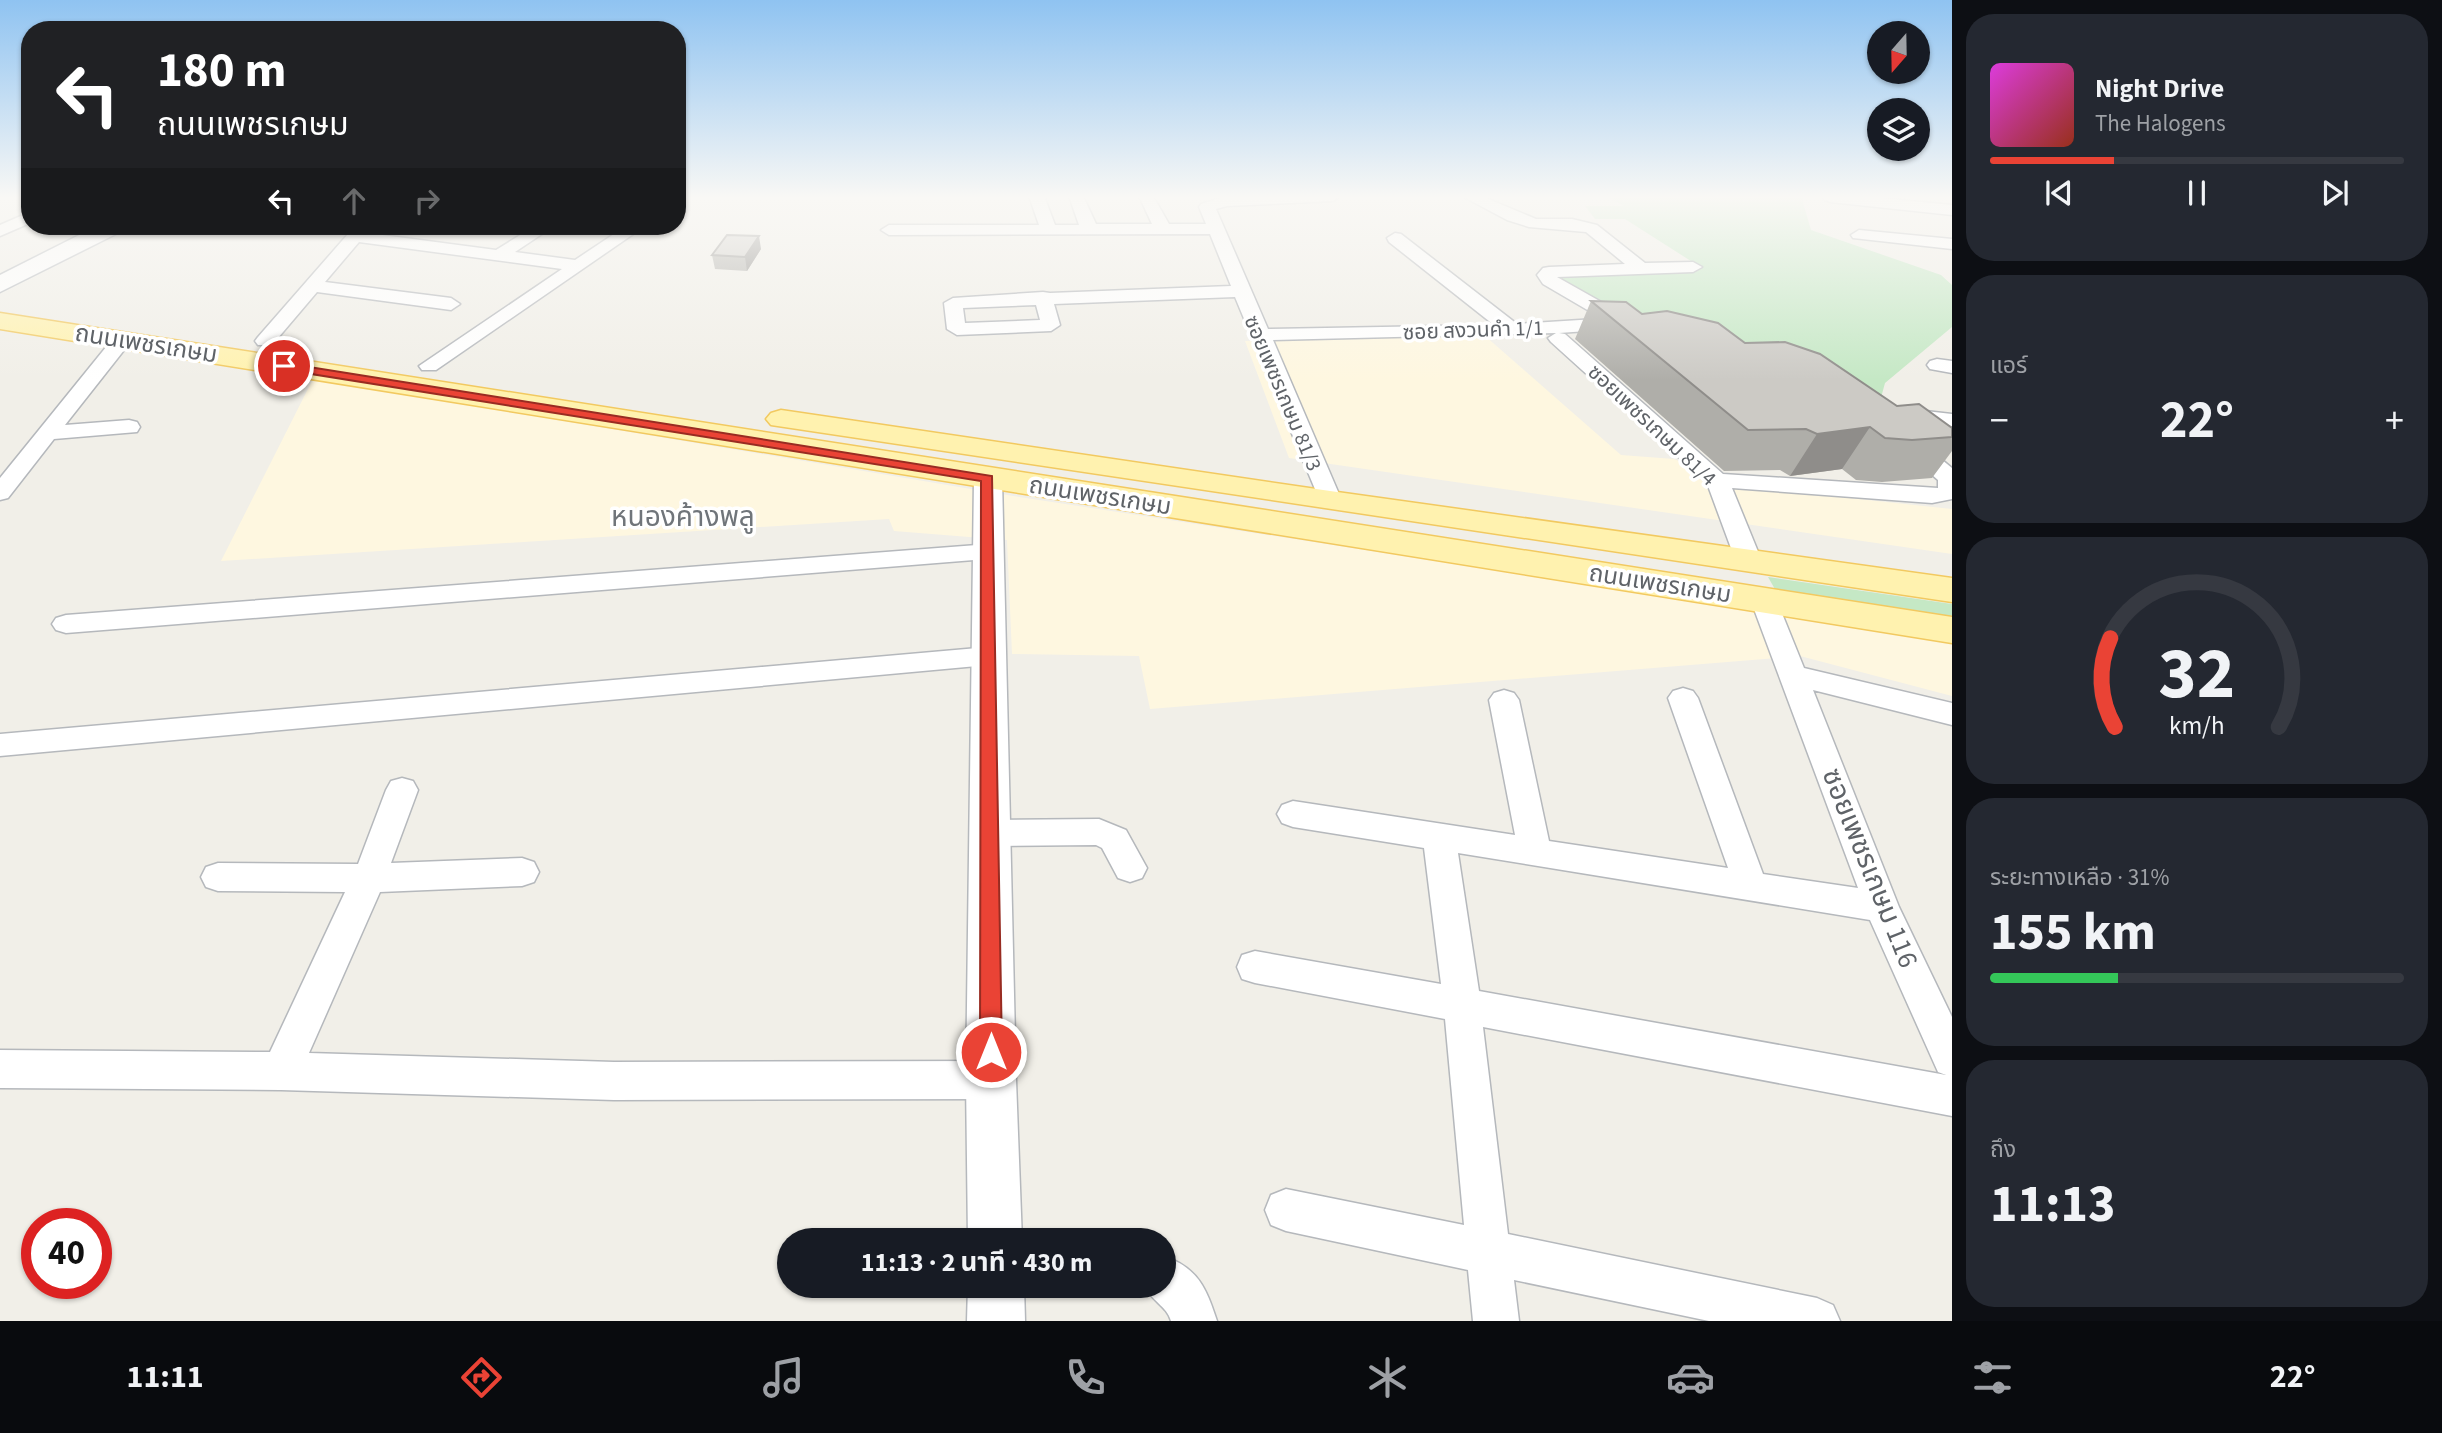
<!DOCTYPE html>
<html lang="th">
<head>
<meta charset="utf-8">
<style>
  :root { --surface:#171b24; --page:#242831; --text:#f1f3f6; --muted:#9ea1a6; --line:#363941; --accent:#ea4335 }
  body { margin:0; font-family:"Source Sans 3","Noto Sans Thai",sans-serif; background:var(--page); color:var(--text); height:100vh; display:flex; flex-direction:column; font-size:26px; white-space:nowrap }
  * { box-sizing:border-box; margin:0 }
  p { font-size:23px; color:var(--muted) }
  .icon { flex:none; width:38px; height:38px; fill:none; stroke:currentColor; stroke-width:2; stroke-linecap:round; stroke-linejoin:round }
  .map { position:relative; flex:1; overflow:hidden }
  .sheet { display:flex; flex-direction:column; gap:14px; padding:14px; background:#0d0f14; width:490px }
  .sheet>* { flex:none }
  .top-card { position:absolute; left:21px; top:21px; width:665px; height:214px; border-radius:28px; box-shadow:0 2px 5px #0004; background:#202124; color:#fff; overflow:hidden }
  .needle { width:46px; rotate:200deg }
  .buttons { position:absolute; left:1867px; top:21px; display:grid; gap:14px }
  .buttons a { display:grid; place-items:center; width:63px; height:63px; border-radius:50%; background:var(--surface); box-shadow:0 2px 5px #0004; font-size:35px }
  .speed { position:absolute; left:21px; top:1208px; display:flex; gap:14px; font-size:35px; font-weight:700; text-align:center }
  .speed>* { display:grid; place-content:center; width:91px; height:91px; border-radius:50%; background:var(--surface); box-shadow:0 2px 5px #0004; line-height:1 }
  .speed .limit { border:10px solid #d22; background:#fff; color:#111 }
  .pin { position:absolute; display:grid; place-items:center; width:60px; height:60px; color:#fff; margin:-30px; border:4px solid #fff; border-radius:50%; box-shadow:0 2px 7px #0007 }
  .me { position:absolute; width:77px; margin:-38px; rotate:0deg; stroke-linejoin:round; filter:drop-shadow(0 0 5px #0008) }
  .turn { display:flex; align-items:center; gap:24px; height:147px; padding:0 21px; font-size:32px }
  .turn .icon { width:91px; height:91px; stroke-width:2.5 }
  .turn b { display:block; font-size:49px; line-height:60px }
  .lanes { display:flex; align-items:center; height:66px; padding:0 21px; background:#0003; justify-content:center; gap:35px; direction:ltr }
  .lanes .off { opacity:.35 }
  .big { font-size:52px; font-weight:700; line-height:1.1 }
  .sheet .tile { flex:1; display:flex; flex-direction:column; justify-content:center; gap:10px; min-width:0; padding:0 24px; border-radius:28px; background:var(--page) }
  .sheet .dial { align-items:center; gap:0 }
  .dial svg { height:182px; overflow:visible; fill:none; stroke:var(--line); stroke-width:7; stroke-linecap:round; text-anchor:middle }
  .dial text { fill:var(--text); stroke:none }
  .song { display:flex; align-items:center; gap:21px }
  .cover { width:84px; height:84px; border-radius:10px; background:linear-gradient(135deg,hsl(300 70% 55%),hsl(10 70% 35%)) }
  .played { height:7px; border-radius:4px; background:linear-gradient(90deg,var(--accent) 30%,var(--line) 30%) }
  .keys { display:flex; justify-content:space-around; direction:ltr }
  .heat { display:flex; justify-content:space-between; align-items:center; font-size:38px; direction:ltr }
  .charge { height:10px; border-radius:5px; background:linear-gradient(90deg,#34c759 31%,var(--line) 0) }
  .trip { position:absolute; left:777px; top:1228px; width:399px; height:70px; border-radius:35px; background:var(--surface); box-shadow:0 2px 5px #0004; font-weight:700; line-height:70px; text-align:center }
  .menu { display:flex; height:112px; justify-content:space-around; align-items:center; background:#090b0e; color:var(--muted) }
  .menu .icon { width:49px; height:49px }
  .menu .on { color:var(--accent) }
  .menu b { font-size:32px; color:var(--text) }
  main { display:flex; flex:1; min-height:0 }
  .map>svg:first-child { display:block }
</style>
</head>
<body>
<main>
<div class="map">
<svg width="1952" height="1321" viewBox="0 0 1952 1321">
  <rect width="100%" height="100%" fill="#f1efe8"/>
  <path fill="#fef7e0" d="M1484,335L1621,455L1674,459L1736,486L1952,509V554L1289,458L1245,341Z
    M313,379L1007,495L1952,640V696L1800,656L1150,709L1139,656L1012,654L1007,540L894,531L889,519L221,561Z"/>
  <path fill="#c5e8c5" d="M1605,196H1807L1802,199L1811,230L1941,275L1952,285V327L1885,383L1879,405L1639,333L1558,276L1694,263L1625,219H1595L1585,206H1624Z
    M1768,577L1952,604V617L1776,591Z"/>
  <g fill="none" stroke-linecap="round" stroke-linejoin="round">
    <g stroke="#b5b8bc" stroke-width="3">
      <path id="minor" d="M677,196H689L677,203Z
        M1029,196H1044L1055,225H1079L1069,196H1083L1096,224H1152L1139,196H1153L1169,224H1206L1199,207L1201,204L1226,196H1340L1333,201L1227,206L1216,209L1268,329L1494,325L1389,242L1387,238L1395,233L1401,234L1517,324L1596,319V315L1543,284L1537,275L1543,268L1549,267L1625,264L1586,232L1529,227L1507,220L1462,196H1481L1536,219H1572L1597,225L1645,263L1693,262L1702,267L1693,272L1557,277L1612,308L1616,319L1608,328L1601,330L1559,333L1565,334L1723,474L1938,488V480L1900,447L1903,442C1922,438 1938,457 1952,468V499L1932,503L1732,488L1761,559L1757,565L1748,567L1739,565L1735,559L1707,483L1551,342L1548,338L1556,333L1273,340L1342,501L1338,506H1322L1235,297L1054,304L1060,325L1051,331L957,335L947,329L944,303L953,298L1043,292L1050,293L1231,286L1210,234L889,235L881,230L889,225H1039ZM1036,305L1040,320L965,323L963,308Z
        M1823,196H1860L1952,205V215L1830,202L1825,200Z
        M30,212V223L0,236V225Z
        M355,226H372L367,233L496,250L535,226H554L515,252L575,260L626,226H645L436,370H422L419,366L562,269L359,242L325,282L451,298L460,304L451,310L317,292L272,345H258L255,341L258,337Z
        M1859,230L1952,239V249L1853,238L1851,235Z
        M122,334L132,340L65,425L129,420L137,422L140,427L137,432L54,439L8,498L0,500V478L115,336Z
        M1937,359L1952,361V373L1930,369L1927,365L1930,361Z
        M1908,409L1952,414V426L1900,420L1897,415L1900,410Z
        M990,544L999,546L1003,552L999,558L66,633L56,630L52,624L56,618L66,615Z
        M1764,592L1773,595L1777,601L1804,668L1952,703V725L1813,690L1899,907L1952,1017V1116L1483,1027L1508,1234L1817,1298L1833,1305L1840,1321H1709L1514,1280L1519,1321H1473L1468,1270L1286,1231L1271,1225L1265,1210L1271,1195L1286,1189L1464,1225L1445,1019L1255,983L1242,979L1237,967L1242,955L1255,951L1441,984L1424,848L1293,827L1282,823L1277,814L1282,805L1293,801L1515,835L1489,700L1494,693L1504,690L1514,693L1519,700L1549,841L1728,868L1668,698L1673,691L1683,688L1693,691L1698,698L1763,874L1858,888L1751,601L1755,595ZM1458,853L1870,920L1938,1072L1946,1075L1479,991Z
        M989,647L999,650L1003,657L999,664L0,756V734Z
        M402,778L413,781L418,790L391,863L522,858L534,862L539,872L534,882L522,886L380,892L309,1053L614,1062L991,1061L1005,1066L1011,1080L1005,1094L991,1099L614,1100L281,1090L0,1088V1050L270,1052L345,892L218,891L206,887L201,877L206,867L218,863L358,864L386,790L391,781Z
        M1099,819L1126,830L1147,868L1142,878L1130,882L1118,878L1102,848L1096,845L990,846L978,842L974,833L978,824L990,820Z
        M1164,1256C1199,1269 1206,1288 1217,1321H1171C1167,1306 1151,1301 1145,1286H1164Z"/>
    </g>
    <g stroke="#b5b8bc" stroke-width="3">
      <path id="tertiary" d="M988,470L998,473L1002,479L1016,1080L1022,1241H968L966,1080L974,479L978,473Z
        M968,1286H1024L1025,1321H967Z"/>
    </g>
    <g stroke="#b6babf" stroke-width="3">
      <path id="secondary" d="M97,226H125L122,231L0,292V275Z"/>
    </g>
    <g stroke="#f2c960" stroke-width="3">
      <path id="primary" d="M0,313L1952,617V643L0,329Z
        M781,410L1330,491L1952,578V602L771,425L766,419L771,413Z"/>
    </g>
    <use href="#minor" fill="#fff" fill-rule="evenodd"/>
    <use href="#tertiary" fill="#fff" fill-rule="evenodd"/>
    <use href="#secondary" fill="#fff" fill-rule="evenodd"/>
    <use href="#primary" fill="#fff2af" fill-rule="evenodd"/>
  </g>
  <path fill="#afaea9" d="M761,249L747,271L715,269L712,255Z
    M1591,301L1745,343L1952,428V451L1932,478L1882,482L1856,480L1842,469L1790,476L1780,470L1724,471L1575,339Z"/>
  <path fill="#8f8d8a" d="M759,236L761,249L747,271L745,257Z
    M1870,427L1842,469L1790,476L1817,434Z"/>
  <path fill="#cccac5" stroke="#8f8d8a" stroke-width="2" d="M727,235L759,236L745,257L712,255Z
    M1591,301L1626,302L1642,314L1667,311L1718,323L1745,343L1785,342L1820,354L1897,406L1919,404L1952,428V437L1912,440L1885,438L1870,427L1817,434L1806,429L1748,430Z"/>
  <linearGradient id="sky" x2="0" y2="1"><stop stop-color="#8fc3f1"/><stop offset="0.52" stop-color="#f9f8f5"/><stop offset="1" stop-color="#f9f8f5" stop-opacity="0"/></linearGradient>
  <rect width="1952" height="380" fill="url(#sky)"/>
  <path fill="#ea4335" stroke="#982c22" stroke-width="2" d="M284,363L992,476L1002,1052L999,1060L991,1063L983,1060L980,1052L981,481L280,369L279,366Z"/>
  <g text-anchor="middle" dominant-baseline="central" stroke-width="7" stroke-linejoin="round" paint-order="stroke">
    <g font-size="21" fill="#5f6368" stroke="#fff">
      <text transform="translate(1473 330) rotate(-2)">ซอย สงวนคำ 1/1</text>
      <text transform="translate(1283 393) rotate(67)">ซอยเพชรเกษม 81/3</text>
      <text transform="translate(1652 425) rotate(43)">ซอยเพชรเกษม 81/4</text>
    </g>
    <g font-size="24" fill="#5f6368" stroke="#fff">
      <text transform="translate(146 344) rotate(9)">ถนนเพชรเกษม</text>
      <text transform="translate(1100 496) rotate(9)">ถนนเพชรเกษม</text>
      <text transform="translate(1660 584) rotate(9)">ถนนเพชรเกษม</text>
    </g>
    <g font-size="28" fill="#70757a" stroke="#fff">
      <text x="683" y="517">หนองค้างพลู</text>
    </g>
    <g font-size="28" fill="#5f6368" stroke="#fff">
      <text transform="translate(1870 868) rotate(68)">ซอยเพชรเกษม 116</text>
    </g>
  </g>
</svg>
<div class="buttons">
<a><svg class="needle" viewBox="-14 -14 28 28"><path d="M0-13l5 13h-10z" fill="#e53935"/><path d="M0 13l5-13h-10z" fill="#9ea1a6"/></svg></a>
<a><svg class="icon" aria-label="layers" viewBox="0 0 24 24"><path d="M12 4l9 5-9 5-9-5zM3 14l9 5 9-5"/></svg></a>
</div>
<div class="speed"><div class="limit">40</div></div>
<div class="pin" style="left:284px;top:366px;background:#d93025"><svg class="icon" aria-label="arrive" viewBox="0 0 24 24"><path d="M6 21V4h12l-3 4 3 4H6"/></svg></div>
<svg class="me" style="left:991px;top:1052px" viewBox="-20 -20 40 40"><circle r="17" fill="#ea4335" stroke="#fff" stroke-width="3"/><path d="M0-11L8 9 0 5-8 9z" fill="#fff"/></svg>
<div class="trip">11:13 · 2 นาที · 430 m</div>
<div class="top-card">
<div class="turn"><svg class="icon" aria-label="left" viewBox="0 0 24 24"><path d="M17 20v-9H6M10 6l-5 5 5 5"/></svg><div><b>180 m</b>ถนนเพชรเกษม</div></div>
<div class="lanes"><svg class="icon" aria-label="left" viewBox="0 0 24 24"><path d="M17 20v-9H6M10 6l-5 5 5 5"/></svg><svg class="icon off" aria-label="ahead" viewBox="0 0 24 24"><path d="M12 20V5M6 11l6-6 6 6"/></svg><svg class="icon off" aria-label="right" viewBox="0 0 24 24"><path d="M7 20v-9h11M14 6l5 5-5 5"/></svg></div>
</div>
</div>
<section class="sheet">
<div class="tile">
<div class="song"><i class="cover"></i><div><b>Night Drive</b><p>The Halogens</p></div></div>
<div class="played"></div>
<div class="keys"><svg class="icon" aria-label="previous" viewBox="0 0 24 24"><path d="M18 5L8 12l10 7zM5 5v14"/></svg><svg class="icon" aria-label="pause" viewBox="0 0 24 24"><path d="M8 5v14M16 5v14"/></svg><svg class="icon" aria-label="next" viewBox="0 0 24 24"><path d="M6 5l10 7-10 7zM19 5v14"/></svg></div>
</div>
<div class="tile"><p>แอร์</p>
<div class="heat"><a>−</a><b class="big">22°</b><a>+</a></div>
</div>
<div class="tile dial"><svg viewBox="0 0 100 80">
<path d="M14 69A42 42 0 1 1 86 69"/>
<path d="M14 69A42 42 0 0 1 12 30" stroke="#ea4335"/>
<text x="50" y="56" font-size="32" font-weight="700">32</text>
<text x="50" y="72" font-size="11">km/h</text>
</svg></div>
<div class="tile"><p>ระยะทางเหลือ · 31%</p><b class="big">155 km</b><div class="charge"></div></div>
<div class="tile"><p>ถึง</p><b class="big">11:13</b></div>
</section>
</main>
<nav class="menu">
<b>11:11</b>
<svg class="icon on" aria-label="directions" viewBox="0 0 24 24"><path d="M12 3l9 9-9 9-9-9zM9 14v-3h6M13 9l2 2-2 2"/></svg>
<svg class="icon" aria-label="music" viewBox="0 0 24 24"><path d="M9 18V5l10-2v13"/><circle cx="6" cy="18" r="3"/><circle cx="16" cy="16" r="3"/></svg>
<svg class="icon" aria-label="phone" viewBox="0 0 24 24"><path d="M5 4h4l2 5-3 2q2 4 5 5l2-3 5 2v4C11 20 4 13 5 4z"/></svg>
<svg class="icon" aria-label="climate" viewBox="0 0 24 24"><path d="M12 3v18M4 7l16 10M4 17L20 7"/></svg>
<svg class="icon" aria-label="car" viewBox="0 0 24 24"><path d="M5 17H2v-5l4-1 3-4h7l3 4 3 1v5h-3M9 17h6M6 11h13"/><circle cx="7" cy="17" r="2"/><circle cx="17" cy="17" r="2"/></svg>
<svg class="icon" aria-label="filters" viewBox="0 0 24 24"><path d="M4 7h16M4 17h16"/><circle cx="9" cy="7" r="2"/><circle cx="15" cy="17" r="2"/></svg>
<b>22°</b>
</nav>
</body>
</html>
